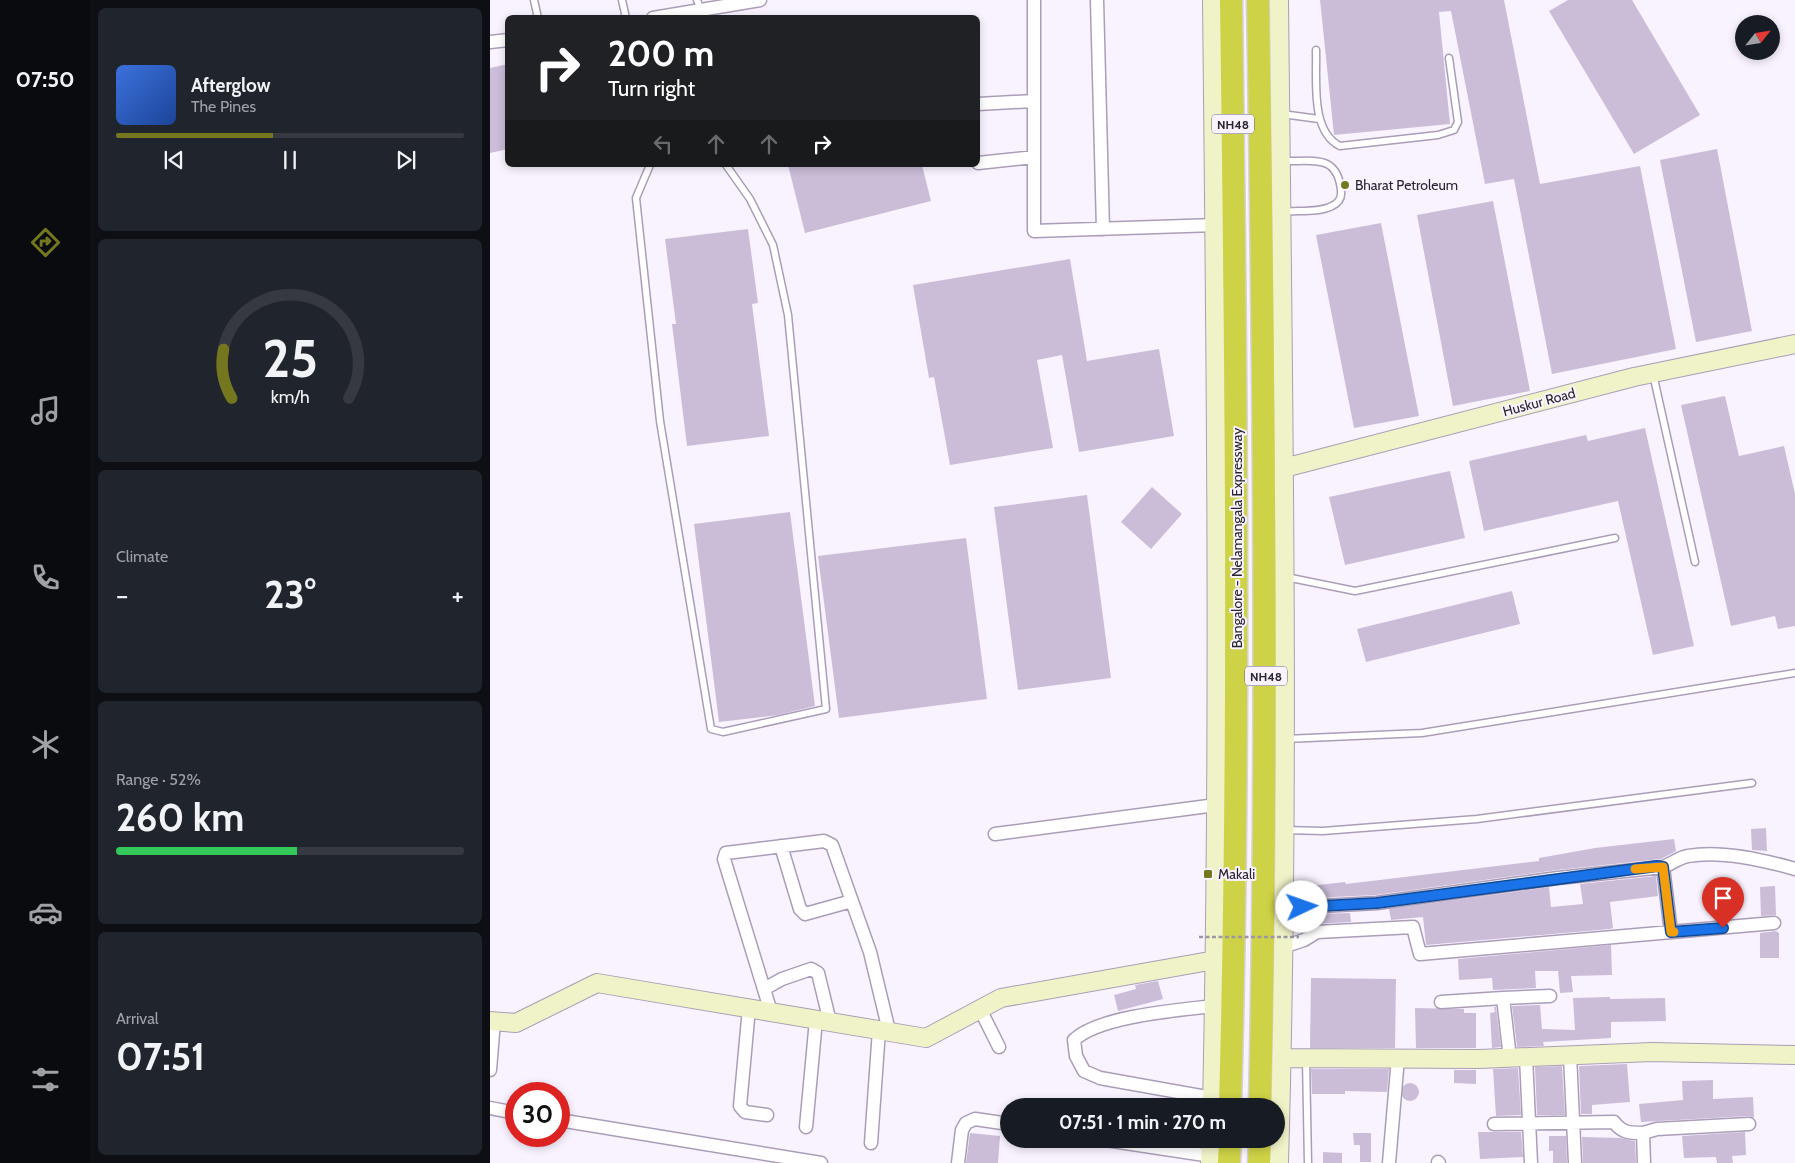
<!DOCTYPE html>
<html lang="en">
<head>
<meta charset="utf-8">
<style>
  :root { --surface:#171b24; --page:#20242c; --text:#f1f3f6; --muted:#9ea1a6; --line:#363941; --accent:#75771f }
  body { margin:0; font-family:Cabin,sans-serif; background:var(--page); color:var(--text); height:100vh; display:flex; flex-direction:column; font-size:19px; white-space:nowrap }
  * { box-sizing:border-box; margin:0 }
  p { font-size:16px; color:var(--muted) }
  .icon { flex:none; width:28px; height:28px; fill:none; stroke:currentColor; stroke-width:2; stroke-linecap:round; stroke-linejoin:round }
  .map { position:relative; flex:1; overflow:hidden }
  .drawer { display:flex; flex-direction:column; gap:8px; padding:8px; background:#0d0f14; width:400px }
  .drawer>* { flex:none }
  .hud { position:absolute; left:15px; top:15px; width:475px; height:152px; border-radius:8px; box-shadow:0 2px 8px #0003; background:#202124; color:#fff; overflow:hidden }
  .needle { width:32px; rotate:60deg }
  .buttons { position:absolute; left:1245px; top:15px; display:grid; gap:10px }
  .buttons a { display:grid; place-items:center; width:45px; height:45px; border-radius:50%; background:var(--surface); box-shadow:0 2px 8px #0003; font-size:25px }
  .speed { position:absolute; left:15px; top:1082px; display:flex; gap:10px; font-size:25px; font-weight:700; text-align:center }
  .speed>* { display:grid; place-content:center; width:65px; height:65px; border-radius:50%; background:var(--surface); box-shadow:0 2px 8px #0003; line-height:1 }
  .speed .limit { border:8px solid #d22; background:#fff; color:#111 }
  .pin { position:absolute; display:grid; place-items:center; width:42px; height:42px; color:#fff; margin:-51px -21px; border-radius:50% 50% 50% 0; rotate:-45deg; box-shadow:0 0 5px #0007 }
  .pin .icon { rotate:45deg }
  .me { position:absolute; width:55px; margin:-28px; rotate:87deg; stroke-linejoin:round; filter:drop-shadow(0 0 4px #0008) }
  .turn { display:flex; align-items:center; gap:18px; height:105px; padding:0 20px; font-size:22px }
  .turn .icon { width:65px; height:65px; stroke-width:2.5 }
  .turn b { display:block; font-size:35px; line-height:42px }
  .lanes { display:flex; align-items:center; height:48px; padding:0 20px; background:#0003; justify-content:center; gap:25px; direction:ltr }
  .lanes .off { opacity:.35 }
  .big { font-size:38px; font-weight:800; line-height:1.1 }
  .drawer .card { flex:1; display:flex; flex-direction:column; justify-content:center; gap:8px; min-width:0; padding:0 18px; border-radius:8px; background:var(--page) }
  .drawer .dial { align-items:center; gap:0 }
  .dial svg { height:130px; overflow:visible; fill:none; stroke:var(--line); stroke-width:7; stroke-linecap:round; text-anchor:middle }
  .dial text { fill:var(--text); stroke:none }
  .song { display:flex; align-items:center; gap:15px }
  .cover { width:60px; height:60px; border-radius:8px; background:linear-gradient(135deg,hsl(220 70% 55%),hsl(220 70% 35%)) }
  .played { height:5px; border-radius:2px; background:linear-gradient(90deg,var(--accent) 45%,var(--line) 45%) }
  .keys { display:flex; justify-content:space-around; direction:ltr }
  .heat { display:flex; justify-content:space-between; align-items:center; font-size:28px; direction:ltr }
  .charge { height:8px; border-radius:4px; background:linear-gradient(90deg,#34c759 52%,var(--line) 0) }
  .trip { position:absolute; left:510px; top:1098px; width:285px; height:50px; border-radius:25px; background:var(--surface); box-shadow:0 2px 8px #0003; font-weight:800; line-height:50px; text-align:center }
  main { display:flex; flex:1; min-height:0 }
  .dock { display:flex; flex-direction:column; width:90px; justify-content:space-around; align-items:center; background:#090b0e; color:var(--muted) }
  .dock .icon { width:35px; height:35px }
  .dock .on { color:var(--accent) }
  .dock b { font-size:22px; color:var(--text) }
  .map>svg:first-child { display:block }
</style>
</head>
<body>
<main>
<nav class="dock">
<b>07:50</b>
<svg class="icon on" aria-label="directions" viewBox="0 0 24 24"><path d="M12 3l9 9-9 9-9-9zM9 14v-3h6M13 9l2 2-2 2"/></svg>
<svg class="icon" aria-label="music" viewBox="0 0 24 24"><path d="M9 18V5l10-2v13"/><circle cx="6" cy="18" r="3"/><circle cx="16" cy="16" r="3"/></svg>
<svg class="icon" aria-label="phone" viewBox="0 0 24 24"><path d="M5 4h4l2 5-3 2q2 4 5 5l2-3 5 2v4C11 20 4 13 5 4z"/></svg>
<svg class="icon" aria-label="climate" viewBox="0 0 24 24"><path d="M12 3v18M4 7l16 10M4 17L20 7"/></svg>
<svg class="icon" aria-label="car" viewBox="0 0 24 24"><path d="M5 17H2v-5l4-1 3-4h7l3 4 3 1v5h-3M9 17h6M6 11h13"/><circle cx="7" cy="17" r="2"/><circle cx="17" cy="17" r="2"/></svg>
<svg class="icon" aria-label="filters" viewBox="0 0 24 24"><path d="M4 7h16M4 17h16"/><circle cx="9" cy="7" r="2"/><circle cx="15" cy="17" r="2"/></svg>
</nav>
<section class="drawer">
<div class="card">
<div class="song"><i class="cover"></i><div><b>Afterglow</b><p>The Pines</p></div></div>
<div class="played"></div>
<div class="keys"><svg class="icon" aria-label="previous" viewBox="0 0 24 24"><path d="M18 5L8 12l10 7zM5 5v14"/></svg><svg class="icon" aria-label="pause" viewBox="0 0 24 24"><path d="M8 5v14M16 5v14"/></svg><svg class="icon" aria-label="next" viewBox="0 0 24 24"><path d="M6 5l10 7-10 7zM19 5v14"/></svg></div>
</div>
<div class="card dial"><svg viewBox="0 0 100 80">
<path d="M14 69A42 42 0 1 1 86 69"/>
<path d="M14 69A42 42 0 0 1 9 39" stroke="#75771f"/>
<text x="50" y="56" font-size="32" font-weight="700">25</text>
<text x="50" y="72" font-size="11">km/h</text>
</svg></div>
<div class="card"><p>Climate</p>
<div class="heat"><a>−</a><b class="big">23°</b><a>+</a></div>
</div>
<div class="card"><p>Range · 52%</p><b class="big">260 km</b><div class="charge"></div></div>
<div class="card"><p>Arrival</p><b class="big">07:51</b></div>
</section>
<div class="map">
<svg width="1305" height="1163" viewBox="0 0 1305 1163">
  <rect width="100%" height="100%" fill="#f9f3ff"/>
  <path fill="#cbbdd8" d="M830,0H1014L1050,184L1150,166L1186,349L1062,374L1024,179L995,184L961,11L949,12L960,124L844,135Z
    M1078,0H1142L1210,115L1144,154L1059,11Z
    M18,64V149L0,153V68Z
    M1227,149L1262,331L1206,342L1170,160Z
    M298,165H432L441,201L315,233Z
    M1003,201L1040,391L963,406L927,215Z
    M891,223L929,416L864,428L826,235Z
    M258,229L268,303L262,304L279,436L197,446L182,324H186L175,239Z
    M580,259L597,361L669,349L684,436L589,452L572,355L547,360L563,448L460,465L444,377L439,378L423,285Z
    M1235,396L1249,456L1294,446L1305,494V626L1288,629L1285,616L1241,626L1191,405Z
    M1155,428L1204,646L1163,655L1128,501L994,531L979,461L1096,435L1098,441Z
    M960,471L975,538L855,565L839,497Z
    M662,487L692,514L661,549L631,522Z
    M597,495L621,678L528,690L504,507Z
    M300,512L325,706L288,715L229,722L204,524Z
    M476,538L497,699L349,718L328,556Z
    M1022,591L1030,624L876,662L867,629Z
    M1276,828L1277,851L1262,850L1261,829Z
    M1184,839L1186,851L1171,859L1067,870L886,895L822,898L820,886L855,882L856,884L1049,861V858L1105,848Z
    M1166,876L1168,896L1120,902L1123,928L1120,929L936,945L933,917L901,920L899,909L1059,887L1061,907L1093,904L1090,884Z
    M1285,886L1286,915L1271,916L1270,887Z
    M860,913L861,922L825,924L824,914Z
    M1286,931L1289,933V958H1270V933Z
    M1121,945L1122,975L1081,976L1083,992L1070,993L1068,971H1045L1046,988L1003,990L1002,978L969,980L968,959Z
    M821,978L906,979L905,1048H820Z
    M668,981L673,999L628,1011L624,995L646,989L645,985Z
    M1120,997V999L1175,998L1176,1021L1121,1022V1038L1053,1042L1054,1046L1027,1047L1022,1006L1050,1005L1052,1029L1085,1030L1083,998Z
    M1004,1007H1006L1011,1047L1002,1048L1000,1013L1005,1012Z
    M925,1008L974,1009V1013H986V1048H926Z
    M1137,1064L1140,1102L1102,1105V1114H1091L1089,1066Z
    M1072,1066L1075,1115H1047L1045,1067Z
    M1028,1068L1031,1115L1006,1116L1003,1069Z
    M821,1069H899L897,1092L855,1091V1094H822Z
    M964,1070H986V1084L964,1083Z
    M1223,1080V1099L1263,1097L1264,1118L1259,1116L1151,1122L1149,1104L1193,1100L1192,1081Z
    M911 1092a9 9 0 1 1 18 0a9 9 0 1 1-18 0Z
    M988,1132H1031L1033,1157L990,1159Z
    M1255,1132L1256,1155L1242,1156L1243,1163H1227L1226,1157L1194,1158L1192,1136Z
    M480,1133L510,1136L508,1163H476Z
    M863,1133H881V1162H870V1145H864Z
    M1059,1136H1076L1077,1163H1063V1151H1059Z
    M1092,1137L1130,1138L1145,1141L1146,1163H1093Z
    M833,1152L852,1153V1163H833Z"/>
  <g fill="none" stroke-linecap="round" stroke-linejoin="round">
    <g stroke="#ab9db8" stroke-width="9">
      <path id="lane" d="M44,0L48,18
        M132,0L136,18
        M207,0L211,10V18
        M826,50C827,80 820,131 850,146L948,135L964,130L968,122L959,58
        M792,114L829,119
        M792,161C822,162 847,153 851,190C852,198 849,203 842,206C829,213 807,210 792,212
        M160,165L146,198L170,421L221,729L233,732L336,709L298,315L283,245L260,199L236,165
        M1163,374L1205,562
        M796,577L865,591L1125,538
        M795,739L932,733L1305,673
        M795,830L833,831L987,819L1262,783
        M816,1059L818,1163"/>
    </g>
    <g stroke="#ab9db8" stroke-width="15">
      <path id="street" d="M544,0V231L726,225
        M607,0L613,229
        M163,18L270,0
        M0,42L18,40
        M488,104L544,101
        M488,163L544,157
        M505,834L726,805
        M291,846L310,909L315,914L362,901
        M793,908L887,903L1068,878L1173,867
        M1181,932L1173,867C1181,864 1190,857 1198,856C1230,850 1274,860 1305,869
        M793,947L814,940L827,932L923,927L930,954L1284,923
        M274,989L292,979L321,969L328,973L340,1022
        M1013,998L1060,996
        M951,1002L1013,998L1020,1058
        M259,1008L250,1106L255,1112L277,1115
        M490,1009L509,1047
        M281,1012L234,859L236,853L334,841L342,845L380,952L399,1031
        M1080,1055L1085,1163
        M1036,1057L1041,1163
        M0,1070L4,1021
        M722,1098L610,1078L594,1071L586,1056L584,1040C609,1016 689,1010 724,1006
        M0,1108L26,1113
        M69,1120L331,1163
        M1004,1124L1124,1122C1132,1133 1140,1133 1153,1133
        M316,1127L326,1020
        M609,1139L721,1156
        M381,1143L389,1030
        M948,1162L949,1163
        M468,1163L472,1130L476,1123L485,1119L519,1124
        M899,1163L908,1058
        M1154,1163L1153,1133L1167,1129L1259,1124"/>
    </g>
    <g stroke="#ab9db8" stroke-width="20">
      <path id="secondary" d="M794,468L1144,377L1305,344
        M0,1021L26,1023L107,983L436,1038L511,998L725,960
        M792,1058L989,1059L1162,1052L1305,1055
        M722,1106C730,737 726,369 722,0
        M720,1163L721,1139
        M789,1163C800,776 793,388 789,0"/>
    </g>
    <g stroke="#d4d3d5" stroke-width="25">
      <path id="highway" d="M768,0C774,369 778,737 770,1106
        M740,1106C750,737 746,369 741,0
        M739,1163L740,1139
        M769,1163L770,1139"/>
    </g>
    <use href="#lane" stroke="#fff" stroke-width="6"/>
    <use href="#street" stroke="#fff" stroke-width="12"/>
    <use href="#secondary" stroke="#f0f2c8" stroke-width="18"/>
    <use href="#highway" stroke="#ced246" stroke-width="22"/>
    <path stroke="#9d97a2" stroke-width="2.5" stroke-dasharray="4 2.5" stroke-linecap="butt" d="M709,937H809"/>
  </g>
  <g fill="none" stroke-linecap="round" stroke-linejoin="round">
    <g stroke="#114b97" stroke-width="12">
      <path id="route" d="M812,907L887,903L1167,866L1173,867L1181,932L1233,928"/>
    </g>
    <use href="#route" stroke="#1a73e8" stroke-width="9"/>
    <path stroke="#f59e0b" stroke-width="9" d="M1145,869L1173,867L1181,932H1184"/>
  </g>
  <g fill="#75771f" stroke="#f9f3ff" stroke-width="2">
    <circle cx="855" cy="185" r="5"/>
    <rect x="713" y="869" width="10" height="10" rx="2.5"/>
  </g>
  <g text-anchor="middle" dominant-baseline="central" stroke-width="4" stroke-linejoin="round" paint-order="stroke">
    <g fill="#f9f3ff" stroke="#67626d" stroke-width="1">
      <rect x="722" y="114.5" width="42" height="19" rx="4"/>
      <rect x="755" y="666.5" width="42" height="19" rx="4"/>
    </g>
    <g font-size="12" font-weight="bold" fill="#29242e">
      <text x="743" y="124">NH48</text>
      <text x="776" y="676">NH48</text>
    </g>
    <g font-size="14" fill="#29242e" stroke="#f9f3ff" text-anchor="start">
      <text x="865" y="185">Bharat Petroleum</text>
      <text x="728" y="874">Makali</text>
    </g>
    <g font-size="14" fill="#29242e" stroke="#f9f3ff">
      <text transform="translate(1049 402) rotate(-15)">Huskur Road</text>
      <text transform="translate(747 538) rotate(-90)">Bangalore - Nelamangala Expressway</text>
    </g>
  </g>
</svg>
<div class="buttons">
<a><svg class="needle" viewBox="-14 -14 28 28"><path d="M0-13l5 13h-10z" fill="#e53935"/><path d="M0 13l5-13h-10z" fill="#9ea1a6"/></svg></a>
</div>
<div class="speed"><div class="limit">30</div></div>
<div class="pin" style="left:1233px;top:928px;background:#d93025"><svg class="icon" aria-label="arrive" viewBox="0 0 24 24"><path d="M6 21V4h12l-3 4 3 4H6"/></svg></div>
<svg class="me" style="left:812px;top:907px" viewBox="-20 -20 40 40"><circle r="19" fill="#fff"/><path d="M0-13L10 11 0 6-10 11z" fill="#1a73e8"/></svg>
<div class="trip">07:51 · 1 min · 270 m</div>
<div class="hud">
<div class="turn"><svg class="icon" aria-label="right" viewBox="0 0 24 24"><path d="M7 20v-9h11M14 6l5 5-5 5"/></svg><div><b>200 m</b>Turn right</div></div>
<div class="lanes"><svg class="icon off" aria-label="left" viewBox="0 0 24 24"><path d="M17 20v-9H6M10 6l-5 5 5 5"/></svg><svg class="icon off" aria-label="ahead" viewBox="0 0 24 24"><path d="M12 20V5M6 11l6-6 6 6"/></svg><svg class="icon off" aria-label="ahead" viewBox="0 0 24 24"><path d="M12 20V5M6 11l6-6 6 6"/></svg><svg class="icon" aria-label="right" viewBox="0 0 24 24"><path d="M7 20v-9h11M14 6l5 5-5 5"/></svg></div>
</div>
</div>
</main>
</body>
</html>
